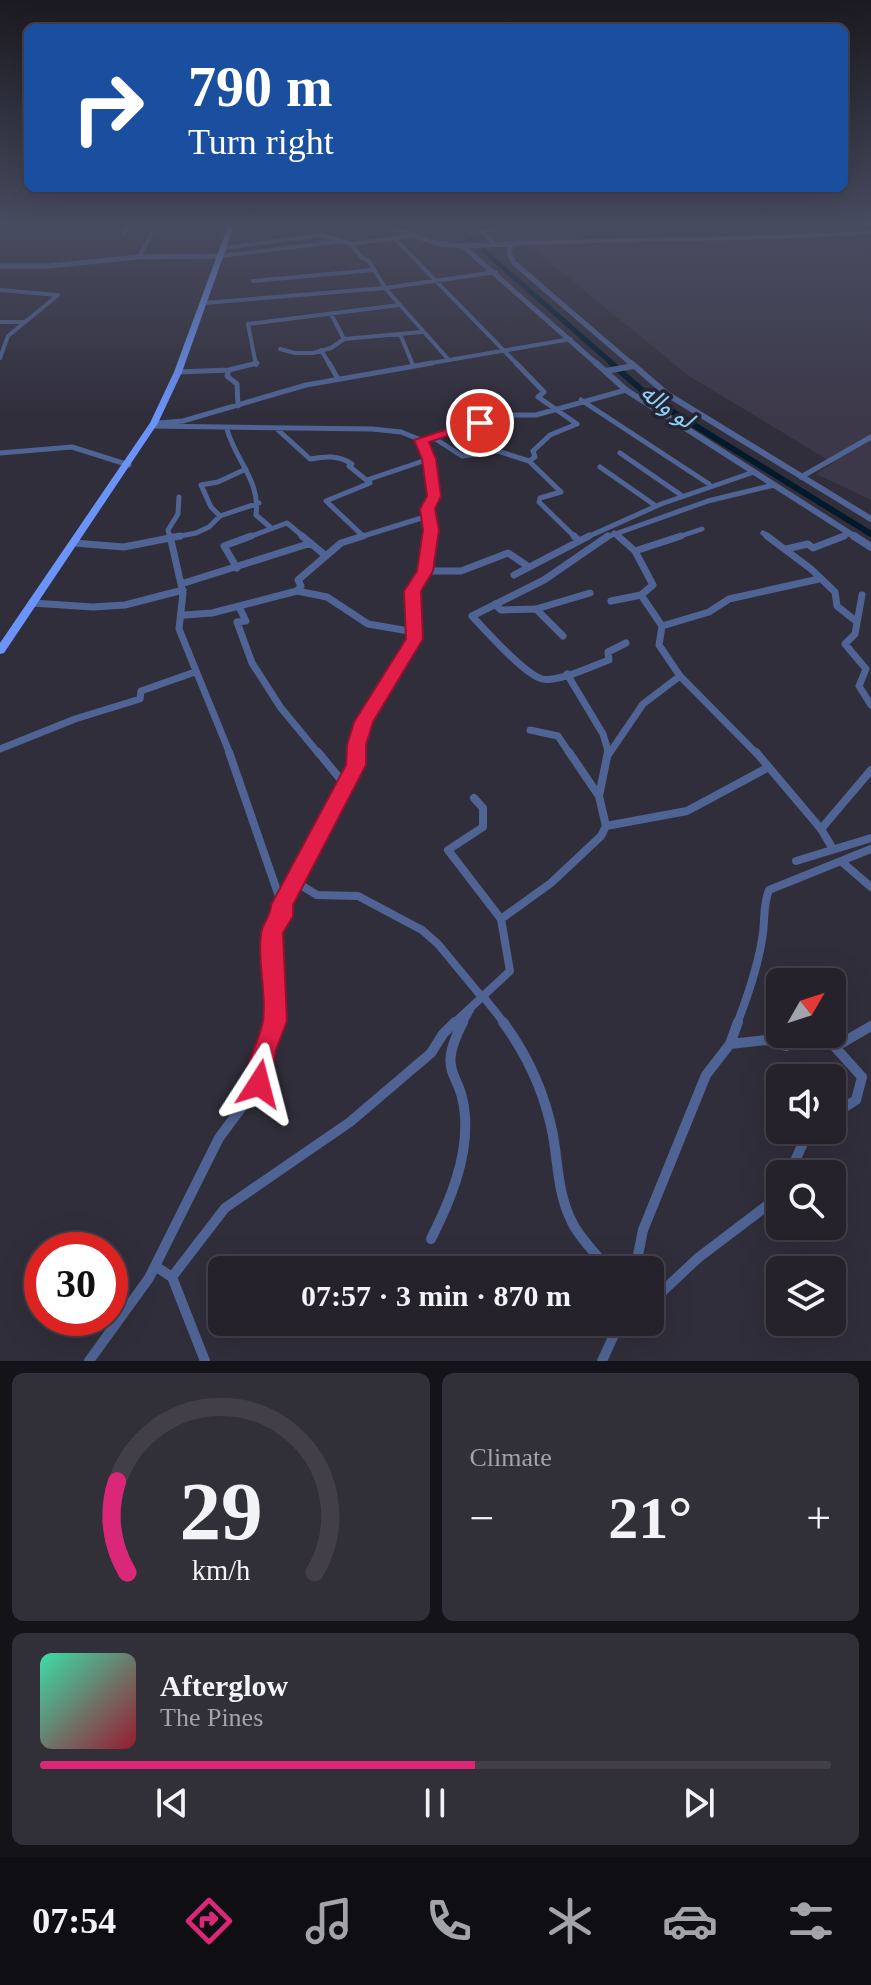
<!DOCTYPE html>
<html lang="en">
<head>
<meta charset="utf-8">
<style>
  :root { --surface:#25222c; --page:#312f38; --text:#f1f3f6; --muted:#a3a4a9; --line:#423f48; --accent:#db2777 }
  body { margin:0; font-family:"Times New Roman","Noto Sans Arabic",serif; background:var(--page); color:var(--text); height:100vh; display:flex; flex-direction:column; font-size:30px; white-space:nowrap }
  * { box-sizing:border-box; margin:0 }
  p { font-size:26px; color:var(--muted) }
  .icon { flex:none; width:44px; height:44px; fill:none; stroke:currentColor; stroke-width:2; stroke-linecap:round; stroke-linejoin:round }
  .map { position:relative; height:1361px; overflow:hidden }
  .drawer { display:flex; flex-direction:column; gap:12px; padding:12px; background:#141318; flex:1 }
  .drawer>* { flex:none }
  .banner { position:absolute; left:24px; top:24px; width:824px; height:168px; border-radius:12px; box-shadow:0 8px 32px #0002,0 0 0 2px var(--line); background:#1a4fa0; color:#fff; overflow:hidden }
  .needle { width:52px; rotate:51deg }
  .controls { position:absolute; left:766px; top:968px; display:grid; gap:16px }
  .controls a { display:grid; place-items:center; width:80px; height:80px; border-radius:12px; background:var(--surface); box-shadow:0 8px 32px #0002,0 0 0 2px var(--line); font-size:40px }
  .speed { position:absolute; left:24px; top:1232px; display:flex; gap:16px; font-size:40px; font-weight:700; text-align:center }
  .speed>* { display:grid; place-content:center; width:104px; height:104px; border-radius:50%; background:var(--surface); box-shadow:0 8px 32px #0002,0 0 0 2px var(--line); line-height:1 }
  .speed .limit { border:12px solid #d22; background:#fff; color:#111 }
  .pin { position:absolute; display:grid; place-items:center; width:68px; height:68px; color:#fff; margin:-34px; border:4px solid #fff; border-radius:50%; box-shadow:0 2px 8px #0007 }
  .me { position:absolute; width:88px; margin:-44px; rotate:9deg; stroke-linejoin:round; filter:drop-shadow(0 0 6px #0008) }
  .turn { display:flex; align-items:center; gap:28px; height:168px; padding:0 32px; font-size:36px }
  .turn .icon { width:104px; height:104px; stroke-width:2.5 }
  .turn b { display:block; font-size:56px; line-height:68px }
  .big { font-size:60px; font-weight:800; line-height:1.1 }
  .drawer .tile { flex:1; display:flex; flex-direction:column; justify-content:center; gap:12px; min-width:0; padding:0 28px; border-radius:12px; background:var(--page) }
  .drawer .dial { align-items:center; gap:0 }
  .dial svg { height:208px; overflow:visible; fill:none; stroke:var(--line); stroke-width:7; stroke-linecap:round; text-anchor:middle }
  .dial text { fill:var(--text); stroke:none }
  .song { display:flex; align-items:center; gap:24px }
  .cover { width:96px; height:96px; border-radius:12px; background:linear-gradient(135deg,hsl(160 70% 55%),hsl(350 70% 35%)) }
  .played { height:8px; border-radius:4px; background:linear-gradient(90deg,var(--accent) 55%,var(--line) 55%) }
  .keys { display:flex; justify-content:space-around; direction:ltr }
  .heat { display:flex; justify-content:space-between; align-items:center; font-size:44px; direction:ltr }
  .drawer .tiles { flex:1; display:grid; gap:12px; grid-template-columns:1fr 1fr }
  .tile:last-child { grid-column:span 2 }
  .trip { position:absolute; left:208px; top:1256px; width:456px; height:80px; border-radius:12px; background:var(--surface); box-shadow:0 8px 32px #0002,0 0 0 2px var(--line); font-weight:800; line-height:80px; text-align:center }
  .tabs { display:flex; height:128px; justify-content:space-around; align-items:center; background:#0f0e12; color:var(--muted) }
  .tabs .icon { width:56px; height:56px }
  .tabs .on { color:var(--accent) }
  .tabs b { font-size:36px; color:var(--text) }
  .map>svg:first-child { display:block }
</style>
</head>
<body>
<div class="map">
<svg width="871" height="1361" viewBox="0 0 871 1361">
  <rect width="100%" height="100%" fill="#312e3b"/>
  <path fill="#3c384a" d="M871,237V500L816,474L833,463L689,376L527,244Z"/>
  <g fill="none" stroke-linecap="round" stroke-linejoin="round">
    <path stroke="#001a2b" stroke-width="2" d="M793,226L796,235
      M824,233L871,229"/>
    <path stroke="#001a2b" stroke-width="5" d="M457,226L471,239
      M483,250L614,365"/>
    <path stroke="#001a2b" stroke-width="6" d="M611,363L652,399L871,534"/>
    <path stroke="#4f6495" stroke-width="4" d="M477,226L495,245
      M485,231L514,226
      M124,233L127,226
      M394,238L518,365
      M351,244L362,258L369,261L385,288L448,359
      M511,244C631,238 751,241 871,232
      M224,248L321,235L351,244L411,236
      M221,256L342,241
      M139,257L152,233
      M253,281L373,270
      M0,290L58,295
      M204,303L385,288L496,272
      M331,314L344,339
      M0,322H25
      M400,334L413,365
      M280,349L295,353H313L331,348L344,339L422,332
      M321,350L330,365
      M0,358L8,336L58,295
      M256,365L248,324L399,305
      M420,365L571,339"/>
    <path stroke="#4f6495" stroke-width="5" d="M329,363L338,379
      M516,363L544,392L538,397L577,424L550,435L533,451L535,457L529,461
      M229,370L227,376L237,384L238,406
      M178,372L229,370L257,363
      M581,400L709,484
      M158,423L183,421L306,385L432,363
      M152,426L372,429L401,432L421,440L503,415H536L626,390
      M227,429C235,460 261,481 256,515L270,527
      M277,429L310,459C326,456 338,455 352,464L349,466L370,483L326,501L362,535
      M434,438L462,456L479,454L485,447L529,461L561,492L540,498L539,502L576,538
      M421,440L429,459L434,496L427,509L430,538
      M0,453L72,447L129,465
      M620,453L681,495
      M600,467L656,506
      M801,477L871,437
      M367,480L429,459
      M220,516L211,507L201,485L218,482L246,469
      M614,533L620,538
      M763,533L770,538
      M170,538L168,530L178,514L179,497
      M170,538L196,533L209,527L220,516L259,503
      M246,538L287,523L305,538
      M357,538L428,516
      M585,538L661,504L754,472
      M604,538L708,501L774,485
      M675,538L702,529
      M839,538L849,534"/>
    <path stroke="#4f6495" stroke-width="7" d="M170,536L183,593L179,629L230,754
      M302,536L326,556
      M574,536L578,540
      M608,536L544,580L472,616C486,631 524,674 542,679C557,683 594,665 609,660L608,652L626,643
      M618,536L635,551L653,585L641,595L662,626L659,645L680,676L757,754
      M767,536L811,569L835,592L837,606L857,622
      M74,543L124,547L180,536
      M786,549L808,544L813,548L844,536
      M635,551L681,536
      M237,568L224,546L251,536
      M425,571H461L508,553L529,567
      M514,575L589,536
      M181,584L311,543
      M297,591L301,586L298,580L341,543L363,536
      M862,595L855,634L845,644L866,669L859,686L871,705
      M611,601L641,595
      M32,603L93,607L125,605L183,590
      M495,604L501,610L536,609L590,593
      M239,607L246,621L237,622L252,663L281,708L319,754
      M536,609L563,636
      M185,615L212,613L297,591L327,597L368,624L415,632
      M662,626L709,612L729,599L819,579
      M567,674L603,734L609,754
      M530,730L558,736L570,754
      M0,749L75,719L140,699L141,691L195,672
      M357,754L364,722L414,639L412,591L425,571L430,536
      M609,754L643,704L680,676"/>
    <path stroke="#4f6495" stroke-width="8" d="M229,752L282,905
      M318,752L346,786
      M569,752L599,796
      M756,752L821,829L833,849
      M606,826L687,811L767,768
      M821,829L871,770
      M796,861L871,838
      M842,862L871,887
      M294,881L317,895L358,896L422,930L438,944L481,996
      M501,919L551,883L601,836L606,826L599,796L608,752
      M482,995L505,1024
      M274,1024L272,932L282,916V905L356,765L357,752
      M453,1024L510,971L501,919L448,850L483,827V808L474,798
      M462,1024L470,1010
      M737,1024C748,995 759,964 763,933C765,917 763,905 769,890L871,849"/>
    <path stroke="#4f6495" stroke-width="10" d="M503,1022C528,1056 545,1094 553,1135C558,1164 558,1194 571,1220C579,1239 597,1253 608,1270
      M821,1034L835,1047L871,1026
      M730,1044L766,1040L786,1046L804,1034
      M832,1115L856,1100L862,1077L835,1047
      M789,1174L804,1141L816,1130
      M431,1239C450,1201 468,1159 465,1116C462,1069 435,1077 463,1022
      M155,1266L172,1277L205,1361
      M635,1270L643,1230L706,1075L730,1044L738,1022
      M172,1277L225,1208L350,1122L431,1053L443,1034L455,1022
      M650,1303L698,1258L777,1198L780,1192
      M616,1334L629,1322
      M89,1361L149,1278L219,1138L259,1084L264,1050L275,1022
      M602,1361L620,1322"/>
    <path stroke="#4f6495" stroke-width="5" d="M387,226L435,243L463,246L511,244L509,253L514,263L633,365
      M464,247L598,365
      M0,266H49L139,257L221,256"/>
    <path stroke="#4f6495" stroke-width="6" d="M596,363L626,390L857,538
      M631,363L667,394L871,519
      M606,371L633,366"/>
    <path stroke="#4f6495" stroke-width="8" d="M854,536L871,547"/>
    <path fill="#6b94fa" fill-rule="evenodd" d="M228,226H234L182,372L158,423L4,653L0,654V643L150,423L174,372Z"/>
  </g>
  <linearGradient id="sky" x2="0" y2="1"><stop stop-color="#1b1920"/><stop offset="0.54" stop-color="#484c60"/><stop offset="1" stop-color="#484c60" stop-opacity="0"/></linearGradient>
  <rect width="871" height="416" fill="url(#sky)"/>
  <path fill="#e11d48" stroke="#92132f" stroke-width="2" d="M475,420L487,423L429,442L436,459L441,496L435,509L439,530L433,571L421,591L423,639L373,722L366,745V765L293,905V916L283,933L287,1021L276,1050L268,1093L259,1096L250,1093C239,1068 259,1045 263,1021C267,993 257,962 261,934C262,923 271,917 271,905L346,765L347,745L354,722L406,639L404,591L417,571L423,530L420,509L427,496L422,459L414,440Z"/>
  <g text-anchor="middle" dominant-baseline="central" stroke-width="7" stroke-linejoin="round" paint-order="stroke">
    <g font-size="24" font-style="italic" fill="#8dd1fe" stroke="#272431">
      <text transform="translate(667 406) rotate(35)">لو واله</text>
    </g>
  </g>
</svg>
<div class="controls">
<a><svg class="needle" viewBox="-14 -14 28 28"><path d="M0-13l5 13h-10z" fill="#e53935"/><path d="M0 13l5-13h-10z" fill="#a3a4a9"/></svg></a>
<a><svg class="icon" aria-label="sound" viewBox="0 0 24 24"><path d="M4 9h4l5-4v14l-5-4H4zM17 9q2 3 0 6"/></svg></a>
<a><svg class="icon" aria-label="search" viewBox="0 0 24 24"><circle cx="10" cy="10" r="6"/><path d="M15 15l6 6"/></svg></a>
<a><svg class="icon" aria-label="layers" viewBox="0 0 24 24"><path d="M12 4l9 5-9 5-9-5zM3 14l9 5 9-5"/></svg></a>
</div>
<div class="speed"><div class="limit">30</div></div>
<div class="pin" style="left:480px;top:423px;background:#d93025"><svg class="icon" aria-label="arrive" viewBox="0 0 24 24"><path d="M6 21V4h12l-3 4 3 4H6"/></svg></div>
<svg class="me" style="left:259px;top:1084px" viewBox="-20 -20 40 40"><path d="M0-17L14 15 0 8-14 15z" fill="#e11d48" stroke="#fff" stroke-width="4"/></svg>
<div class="trip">07:57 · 3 min · 870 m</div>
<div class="banner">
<div class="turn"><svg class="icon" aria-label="right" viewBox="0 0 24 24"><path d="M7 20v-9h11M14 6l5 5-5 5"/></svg><div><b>790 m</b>Turn right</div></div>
</div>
</div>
<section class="drawer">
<div class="tiles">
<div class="tile dial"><svg viewBox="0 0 100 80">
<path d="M14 69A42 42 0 1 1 86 69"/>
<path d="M14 69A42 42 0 0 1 10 34" stroke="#db2777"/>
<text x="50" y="56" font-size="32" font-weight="700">29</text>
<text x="50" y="72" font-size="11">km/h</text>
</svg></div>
<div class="tile"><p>Climate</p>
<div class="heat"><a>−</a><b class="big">21°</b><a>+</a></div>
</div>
<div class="tile">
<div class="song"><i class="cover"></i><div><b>Afterglow</b><p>The Pines</p></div></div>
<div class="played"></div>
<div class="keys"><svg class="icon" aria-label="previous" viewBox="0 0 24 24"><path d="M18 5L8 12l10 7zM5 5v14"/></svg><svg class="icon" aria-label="pause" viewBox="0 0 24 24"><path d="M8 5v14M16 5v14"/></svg><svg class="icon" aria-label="next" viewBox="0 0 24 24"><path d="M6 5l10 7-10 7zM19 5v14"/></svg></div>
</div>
</div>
</section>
<nav class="tabs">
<b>07:54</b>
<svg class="icon on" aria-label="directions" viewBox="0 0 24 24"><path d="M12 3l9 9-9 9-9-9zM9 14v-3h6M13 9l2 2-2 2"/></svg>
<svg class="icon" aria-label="music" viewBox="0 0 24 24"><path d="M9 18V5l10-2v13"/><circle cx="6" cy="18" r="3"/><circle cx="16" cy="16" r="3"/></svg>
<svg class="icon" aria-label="phone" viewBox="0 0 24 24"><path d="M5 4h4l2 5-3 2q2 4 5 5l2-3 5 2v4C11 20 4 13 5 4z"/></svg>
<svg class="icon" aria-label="climate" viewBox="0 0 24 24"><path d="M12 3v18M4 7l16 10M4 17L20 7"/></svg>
<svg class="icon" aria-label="car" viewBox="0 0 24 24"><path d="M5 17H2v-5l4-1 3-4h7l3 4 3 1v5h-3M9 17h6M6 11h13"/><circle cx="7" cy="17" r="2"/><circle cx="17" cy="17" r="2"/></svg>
<svg class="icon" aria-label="filters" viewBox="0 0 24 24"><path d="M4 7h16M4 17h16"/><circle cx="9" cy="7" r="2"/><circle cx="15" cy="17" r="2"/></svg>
</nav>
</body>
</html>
